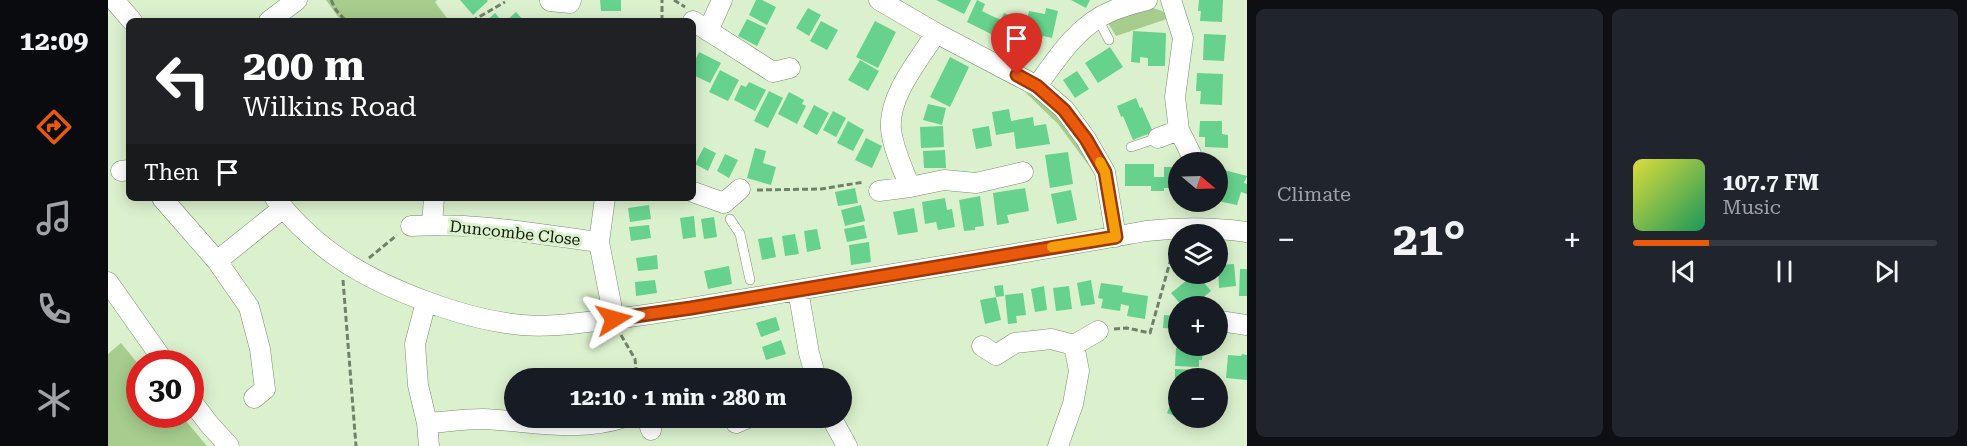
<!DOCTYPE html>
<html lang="en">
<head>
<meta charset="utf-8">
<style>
  :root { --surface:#171b24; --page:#20242c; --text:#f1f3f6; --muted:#9ea1a6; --line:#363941; --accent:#ea580c }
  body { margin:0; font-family:"Roboto Serif",serif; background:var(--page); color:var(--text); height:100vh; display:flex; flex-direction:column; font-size:22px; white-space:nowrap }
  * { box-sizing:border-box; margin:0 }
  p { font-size:20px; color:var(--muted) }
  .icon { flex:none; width:33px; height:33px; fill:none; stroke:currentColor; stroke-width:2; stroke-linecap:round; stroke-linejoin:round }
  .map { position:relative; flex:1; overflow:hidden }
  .panel { display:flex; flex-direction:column; gap:9px; padding:9px; background:#0d0f14; width:720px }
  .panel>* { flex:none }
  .banner { position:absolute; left:18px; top:18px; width:570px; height:183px; border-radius:9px; box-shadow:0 3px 15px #0003; background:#202124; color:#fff; overflow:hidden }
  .needle { width:39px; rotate:109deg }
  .controls { position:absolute; left:1060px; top:152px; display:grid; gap:12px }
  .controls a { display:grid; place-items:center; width:60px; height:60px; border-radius:50%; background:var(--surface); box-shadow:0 3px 15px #0003; font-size:30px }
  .speed { position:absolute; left:18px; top:350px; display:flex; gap:12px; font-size:30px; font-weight:700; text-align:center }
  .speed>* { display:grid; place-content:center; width:78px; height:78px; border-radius:50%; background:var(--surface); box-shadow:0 3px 15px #0003; line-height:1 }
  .speed .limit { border:9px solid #d22; background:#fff; color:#111 }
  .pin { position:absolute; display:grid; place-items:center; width:51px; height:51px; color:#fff; margin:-62px -26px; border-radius:50% 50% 50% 0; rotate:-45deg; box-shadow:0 0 6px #0007 }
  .pin .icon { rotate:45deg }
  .me { position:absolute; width:66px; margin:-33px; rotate:82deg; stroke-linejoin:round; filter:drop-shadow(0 0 4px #0008) }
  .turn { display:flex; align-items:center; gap:21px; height:126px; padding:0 18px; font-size:27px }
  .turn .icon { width:78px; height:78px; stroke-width:2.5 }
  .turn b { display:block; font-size:42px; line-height:51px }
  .then { display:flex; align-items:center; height:57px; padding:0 18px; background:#0003; gap:12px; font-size:22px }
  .big { font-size:45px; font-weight:700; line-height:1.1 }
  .panel .widget { flex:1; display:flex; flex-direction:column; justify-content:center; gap:9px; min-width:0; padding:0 21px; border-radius:9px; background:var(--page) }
  .song { display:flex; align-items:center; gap:18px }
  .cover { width:72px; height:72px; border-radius:9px; background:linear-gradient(135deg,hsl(60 70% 55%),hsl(150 70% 35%)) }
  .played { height:6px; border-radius:3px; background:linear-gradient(90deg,var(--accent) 25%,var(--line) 25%) }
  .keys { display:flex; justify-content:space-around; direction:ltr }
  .heat { display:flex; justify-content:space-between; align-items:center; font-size:33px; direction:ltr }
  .panel .tiles { flex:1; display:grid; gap:9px; grid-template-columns:repeat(2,1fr) }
  .trip { position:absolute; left:396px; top:368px; width:348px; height:60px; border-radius:30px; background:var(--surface); box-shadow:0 3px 15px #0003; font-weight:700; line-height:60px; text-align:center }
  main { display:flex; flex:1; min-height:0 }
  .menu { display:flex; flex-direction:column; width:108px; justify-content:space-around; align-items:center; background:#090b0e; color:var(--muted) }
  .menu .icon { width:42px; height:42px }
  .menu .selected { color:var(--accent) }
  .menu b { font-size:27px; color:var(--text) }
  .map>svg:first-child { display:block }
</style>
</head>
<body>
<main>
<nav class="menu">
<b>12:09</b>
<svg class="icon selected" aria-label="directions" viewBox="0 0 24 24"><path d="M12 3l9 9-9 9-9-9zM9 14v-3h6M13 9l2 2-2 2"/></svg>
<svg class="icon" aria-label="music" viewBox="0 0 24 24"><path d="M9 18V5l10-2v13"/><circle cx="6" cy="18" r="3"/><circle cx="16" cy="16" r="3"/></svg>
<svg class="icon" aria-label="phone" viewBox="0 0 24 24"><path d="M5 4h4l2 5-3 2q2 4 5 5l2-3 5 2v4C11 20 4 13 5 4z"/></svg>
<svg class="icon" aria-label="climate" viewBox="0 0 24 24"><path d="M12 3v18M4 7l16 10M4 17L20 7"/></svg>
</nav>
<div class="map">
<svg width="1139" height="446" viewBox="0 0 1139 446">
  <rect width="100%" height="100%" fill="#dbf1ce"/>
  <path fill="#a6cc8e" d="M218,0H329L327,2L341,21H233Z
    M1042,7L1054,11L1062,18L1008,36L1000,23L1018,14Z
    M917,92L935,101L968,134L987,174L950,124Z
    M13,343L31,365L32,414H72L99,446H0V354Z"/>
  <path fill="#66d28d" d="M352,0H379L380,1L365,15Z
    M492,0H513V11H493Z
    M648,0H654L668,7L659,25L641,15Z
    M828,0H863L856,14Z
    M869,0L877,4L874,11L884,16L893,20L896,13L904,17L893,39L859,22Z
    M963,0H982L978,8Z
    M1091,0H1115L1114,22L1092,21L1093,11H1090Z
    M700,8L713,15L701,36L688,28Z
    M938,8L950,11L944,38L935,36L933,43L915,40L921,11L937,14Z
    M408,12L416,21H398Z
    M387,13L394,21H378Z
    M639,19L658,28L649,46L630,36Z
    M713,21L730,30L719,50L702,41Z
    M767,21L788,32L770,68L748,57Z
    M1025,31L1058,33L1057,66H1040V58L1032,57V63L1023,62Z
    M1096,34L1118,35L1116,61L1095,60Z
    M901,35L915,40L910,52L897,47Z
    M1002,47L1015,67L990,83L977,63Z
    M591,52L613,63L602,83L585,75V65Z
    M842,57L861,67L842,107L822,97Z
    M752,60L771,71L760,91L740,80Z
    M612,70L631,80L620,101L601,92Z
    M969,71L981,89L967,98L955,80Z
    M1089,73L1115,74L1114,105L1092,104L1093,91H1088Z
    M641,82L658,90L647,111L626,100L633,85L638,87Z
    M661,91L675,98L660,128L646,121Z
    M681,92L696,100L694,104L698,106L689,124L670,114Z
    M1028,98L1032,108L1034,107L1045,132L1025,140L1015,116L1013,117L1009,106Z
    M820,104L838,108L834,125L815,120Z
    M706,105L721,113L709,135L695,127Z
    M901,109L903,121L925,117L926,126L938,124L942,144L908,149L906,132L888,135L884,112Z
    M725,111L738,118L728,137L715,130Z
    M740,121L756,130L745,151L729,143Z
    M1092,121H1114V134L1120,135V148L1097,147V137H1091Z
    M835,126L836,147L813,148L812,127Z
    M881,126L884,146L868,149L864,129Z
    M758,138L774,146L764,168L747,160Z
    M596,147L608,153L600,171L587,164Z
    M647,148L658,151L655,163L668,167L663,185L639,178Z
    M837,150L838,168H816L815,151Z
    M960,152L965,184L942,188L937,155Z
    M617,154L630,160L621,178L609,171Z
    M1017,164H1046V177H1056V167H1071V188H1056V191H1043V186H1017Z
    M1116,170L1139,176L1136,183L1139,184V194L1133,192L1129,205L1110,201Z
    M747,188L750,203L730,206L727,192Z
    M917,188L921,211L899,215L901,223L889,225L885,193Z
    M963,190L969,220L949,224L943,194Z
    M872,196L876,226L867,227V230L856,231L851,200Z
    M837,198L839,210L844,209L847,227L830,230L828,222L817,224L814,202Z
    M1086,201H1099V208L1086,207Z
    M541,205L543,219L522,222L520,208Z
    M753,205L757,221L737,226L733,210Z
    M806,208L810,232L790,235L785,212Z
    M586,216L588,237L575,239L572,218Z
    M606,217L609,237L596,239L593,219Z
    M541,225L543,238L523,241L521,227Z
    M756,225L759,238L739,242L736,229Z
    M709,229L713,249L699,252L696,231Z
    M687,234L691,254L677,256L674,236Z
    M664,237L668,257L654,260L650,239Z
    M761,242L763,262L743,265L741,245Z
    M549,255L550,269L530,271L528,258Z
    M1126,264L1128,286L1111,288L1110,265Z
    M621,266L624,284L600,289L596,271Z
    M1132,269H1139V296H1131Z
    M1088,273L1103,291L1085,306H1074L1063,293Z
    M547,280L549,293L528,296L527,282Z
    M983,280L987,304L973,306L969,283Z
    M993,283L1015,286L1014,292L1040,296L1037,319L1019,316L1021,306L1013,304L1012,311L993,308L995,299L990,298Z
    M895,285L896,296L888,297L886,286Z
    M936,286L939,310L927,312L923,289Z
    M961,286L964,309L948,311L945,288Z
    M915,293L918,315L908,316L909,323L900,324L897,295Z
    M888,297L893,320L877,324L872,300Z
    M1056,315L1071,316L1070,329L1055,328Z
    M668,317L672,330L653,337L648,323Z
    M673,340L678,354L658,360L654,347Z
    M1068,348L1095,349L1094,360H1091V367L1067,366Z
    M1134,354L1139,355V380L1118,378L1120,355L1133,356Z
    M1067,369L1089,370V378H1071V389H1067Z
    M1066,395L1071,397V417H1079L1078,420L1059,413Z"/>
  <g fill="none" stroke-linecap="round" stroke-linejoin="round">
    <g stroke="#798d6e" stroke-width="10">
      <path id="service" d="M990,19L1001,40
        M1023,147L1050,138
        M622,219L632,234L642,280"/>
    </g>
    <g stroke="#798d6e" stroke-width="21">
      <path id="minor" d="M6,0L24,21
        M771,0L828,33L929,86L956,109L978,139L997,172L1008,237
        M1063,0L1075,38L1067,97L1071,130L1083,154
        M442,1L462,3L463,0
        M161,21L189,0
        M585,21L665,72L682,68
        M600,31L614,0
        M929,86C949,58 971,24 1004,11C1015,6 1027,3 1039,0
        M1050,138L1071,130
        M13,171L21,170
        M802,187C795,169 785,149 783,129C780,96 811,60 828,33
        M771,191L802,187L836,180L868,183L915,172
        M585,192L616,203
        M54,198L109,261L141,307L152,349L157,389L146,398
        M167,198C208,250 255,278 317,301C349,313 380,322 414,325C439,327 463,324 488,321C546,315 604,304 661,295C787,273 913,254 1038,231C1072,227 1105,227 1139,232
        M497,198L491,242L506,319
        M616,203L632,189
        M324,224L326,198
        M303,226C365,222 429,234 491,242
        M109,261L175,208
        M0,282L57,363
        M690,290L701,353L708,378
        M318,302L307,344L310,385L319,423L321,446
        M1112,321L1139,325
        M966,345L990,331
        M874,346L888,355L907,343L943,339L966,345L971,371L965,404L950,446
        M82,399L101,424L121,446
        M539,417L543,430
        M723,417L739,446
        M319,423C337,422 356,419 375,419C423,421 470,433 517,417
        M628,423L642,417"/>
    </g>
    <path stroke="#728069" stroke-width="3" stroke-dasharray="6 3" stroke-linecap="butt" d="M223,0L228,10L238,21
      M566,0L577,7
      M364,21L397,2
      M554,21V0
      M649,190L713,189L756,182
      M261,258L289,235
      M235,280L248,446
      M1006,329L1019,328L1042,333L1064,255L1065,245
      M513,335L527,359L529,378"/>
    <use href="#service" stroke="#fff" stroke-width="9"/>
    <use href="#minor" stroke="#fff" stroke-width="20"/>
  </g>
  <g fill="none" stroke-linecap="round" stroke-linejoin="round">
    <g stroke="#983908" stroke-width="15">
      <path id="route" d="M506,319L583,308L1008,237L997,172L978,139L956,110L929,86L909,75"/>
    </g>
    <use href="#route" stroke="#ea580c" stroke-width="10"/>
    <path stroke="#f59e0b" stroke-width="10" d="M944,247L1008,237L997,172L992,162"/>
  </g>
  <g text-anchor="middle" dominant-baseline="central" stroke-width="6" stroke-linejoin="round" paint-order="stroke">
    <g font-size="16" fill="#12190d" stroke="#dbf1ce">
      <text transform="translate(407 233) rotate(6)">Duncombe Close</text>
    </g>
  </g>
</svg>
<div class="controls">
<a><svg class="needle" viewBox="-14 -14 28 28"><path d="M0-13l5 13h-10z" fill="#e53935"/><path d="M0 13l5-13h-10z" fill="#9ea1a6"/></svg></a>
<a><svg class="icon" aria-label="layers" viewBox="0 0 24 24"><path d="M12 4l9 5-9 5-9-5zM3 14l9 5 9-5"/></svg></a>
<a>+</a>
<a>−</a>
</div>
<div class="speed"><div class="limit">30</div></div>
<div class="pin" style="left:909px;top:75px;background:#d93025"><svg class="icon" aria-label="arrive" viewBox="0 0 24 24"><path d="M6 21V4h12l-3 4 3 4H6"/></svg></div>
<svg class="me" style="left:506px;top:319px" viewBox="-20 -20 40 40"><path d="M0-17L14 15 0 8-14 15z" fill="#ea580c" stroke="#fff" stroke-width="4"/></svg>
<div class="trip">12:10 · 1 min · 280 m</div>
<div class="banner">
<div class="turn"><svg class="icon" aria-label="left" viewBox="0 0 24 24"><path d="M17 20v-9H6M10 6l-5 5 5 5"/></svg><div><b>200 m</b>Wilkins Road</div></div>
<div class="then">Then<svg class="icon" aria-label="arrive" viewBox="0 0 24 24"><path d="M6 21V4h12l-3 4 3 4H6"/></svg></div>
</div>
</div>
<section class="panel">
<div class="tiles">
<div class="widget"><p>Climate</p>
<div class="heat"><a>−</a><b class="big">21°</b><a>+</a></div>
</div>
<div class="widget">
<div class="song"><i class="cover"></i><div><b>107.7 FM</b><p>Music</p></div></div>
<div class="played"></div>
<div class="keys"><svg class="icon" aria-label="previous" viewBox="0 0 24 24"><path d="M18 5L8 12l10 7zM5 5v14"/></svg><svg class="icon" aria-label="pause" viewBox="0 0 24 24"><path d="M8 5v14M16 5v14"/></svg><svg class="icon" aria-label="next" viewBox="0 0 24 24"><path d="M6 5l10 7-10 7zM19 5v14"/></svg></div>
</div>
</div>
</section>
</main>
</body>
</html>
